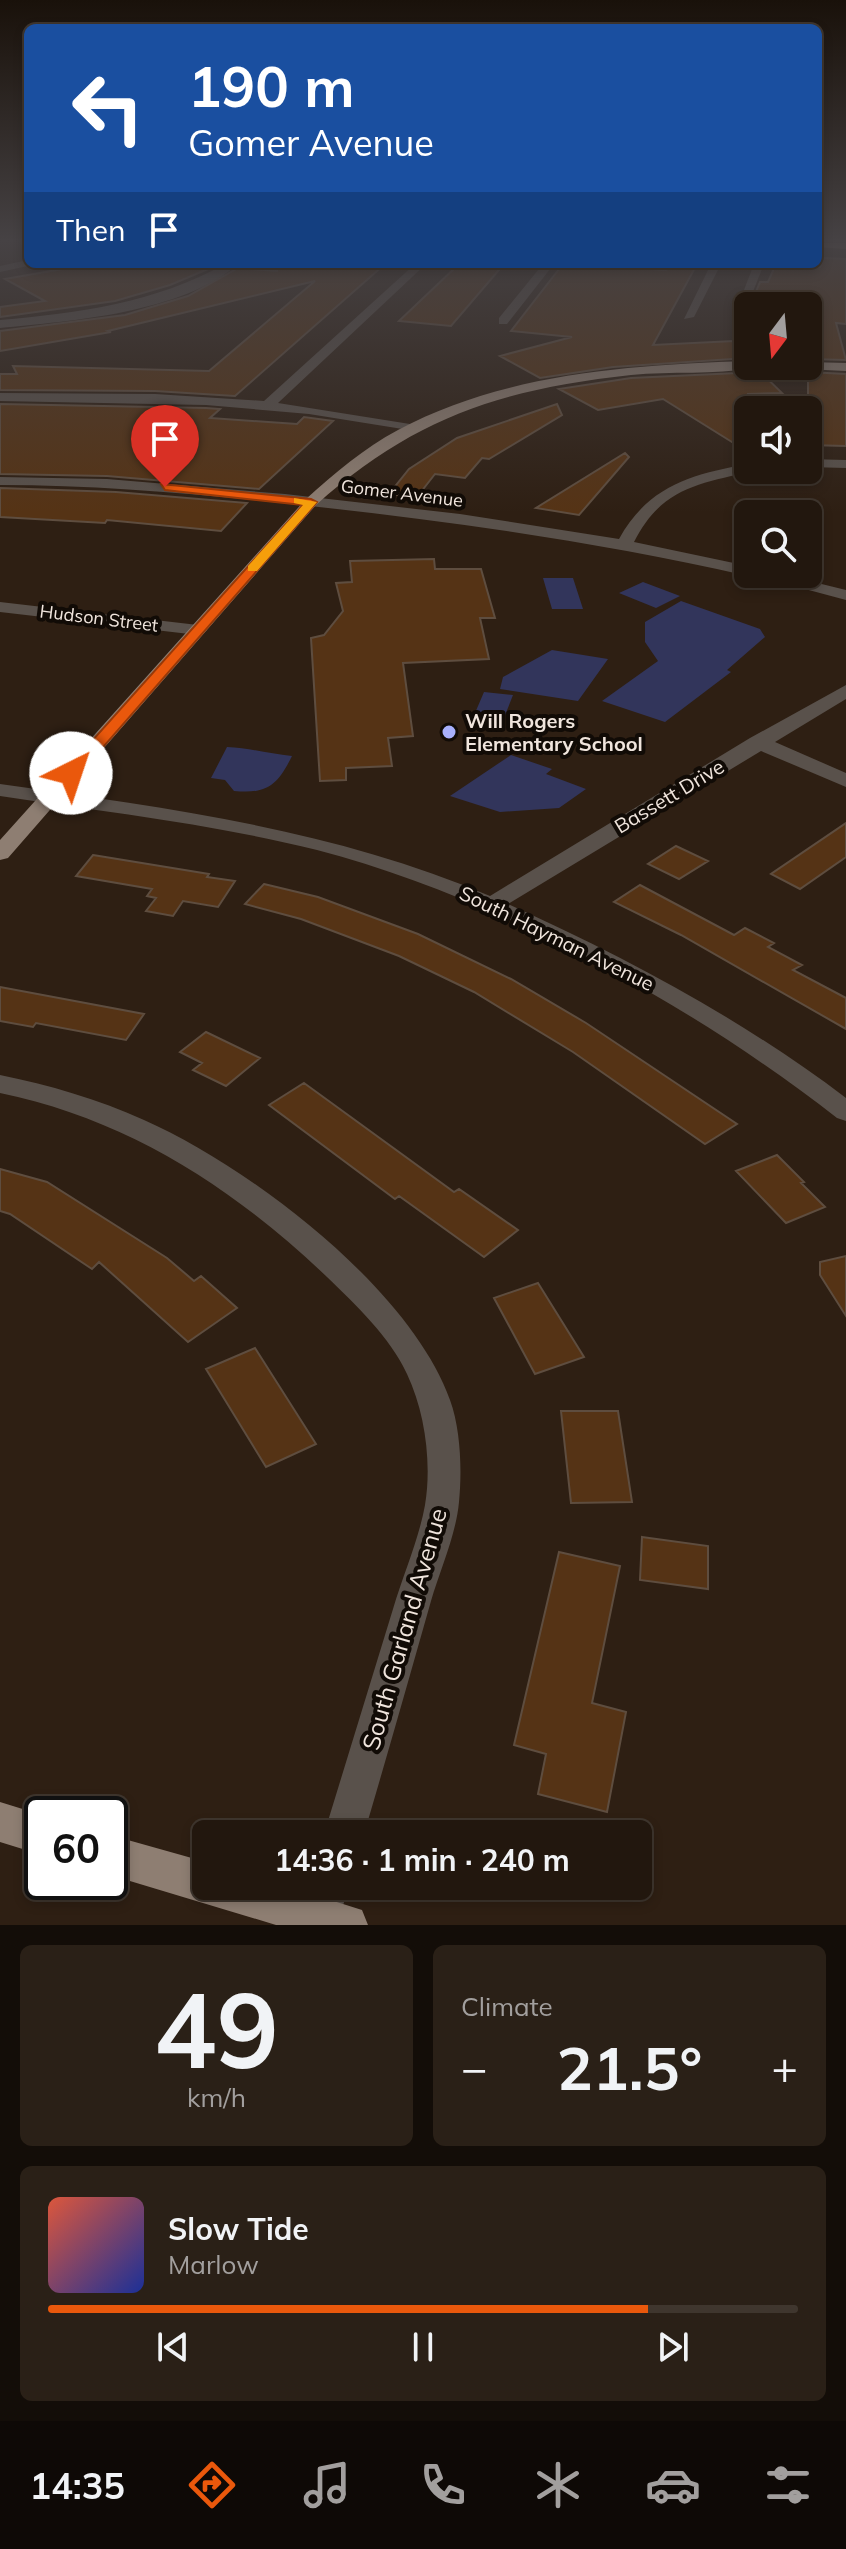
<!DOCTYPE html>
<html lang="en">
<head>
<meta charset="utf-8">
<style>
  :root { --surface:#22170e; --page:#2a2017; --text:#f1f3f6; --muted:#a29f9e; --line:#3f362e; --accent:#ea580c }
  body { margin:0; font-family:Mulish,sans-serif; background:var(--page); color:var(--text); height:100vh; display:flex; flex-direction:column; font-size:30px; white-space:nowrap }
  * { box-sizing:border-box; margin:0 }
  p { font-size:26px; color:var(--muted) }
  .icon { flex:none; width:44px; height:44px; fill:none; stroke:currentColor; stroke-width:2; stroke-linecap:round; stroke-linejoin:round }
  .map { position:relative; height:1925px; overflow:hidden }
  .panel { display:flex; flex-direction:column; gap:20px; padding:20px; background:#130d08; flex:1 }
  .panel>* { flex:none }
  .banner { position:absolute; left:24px; top:24px; width:798px; height:244px; border-radius:12px; box-shadow:0 4px 12px #0003,0 0 0 2px var(--line); background:#1a4fa0; color:#fff; overflow:hidden }
  .needle { width:52px; rotate:196deg }
  .controls { position:absolute; left:734px; top:292px; display:grid; gap:16px }
  .controls a { display:grid; place-items:center; width:88px; height:88px; border-radius:12px; background:var(--surface); box-shadow:0 4px 12px #0003,0 0 0 2px var(--line); font-size:40px }
  .speed { position:absolute; left:24px; top:1796px; display:flex; gap:16px; font-size:40px; font-weight:700; text-align:center }
  .speed>* { display:grid; place-content:center; width:104px; height:104px; border-radius:50%; background:var(--surface); box-shadow:0 4px 12px #0003,0 0 0 2px var(--line); line-height:1 }
  .speed .limit { border:4px solid #111; border-radius:12px; background:#fff; color:#111 }
  .pin { position:absolute; display:grid; place-items:center; width:68px; height:68px; color:#fff; margin:-82px -34px; border-radius:50% 50% 50% 0; rotate:-45deg; box-shadow:0 0 8px #0007 }
  .pin .icon { rotate:45deg }
  .me { position:absolute; width:88px; margin:-44px; rotate:41deg; stroke-linejoin:round; filter:drop-shadow(0 0 6px #0008) }
  .turn { display:flex; align-items:center; gap:28px; height:168px; padding:0 32px; font-size:36px }
  .turn .icon { width:104px; height:104px; stroke-width:2.5 }
  .turn b { display:block; font-size:56px; line-height:68px }
  .then { display:flex; align-items:center; height:76px; padding:0 32px; background:#0003; gap:16px; font-size:30px }
  .big { font-size:60px; font-weight:700; line-height:1.1 }
  .panel .tile { flex:1; display:flex; flex-direction:column; justify-content:center; gap:12px; min-width:0; padding:0 28px; border-radius:12px; background:var(--page) }
  .panel .dial { align-items:center; gap:0 }
  .dial b { font-size:104px; line-height:1 }
  .song { display:flex; align-items:center; gap:24px }
  .cover { width:96px; height:96px; border-radius:12px; background:linear-gradient(135deg,hsl(10 70% 55%),hsl(230 70% 35%)) }
  .played { height:8px; border-radius:4px; background:linear-gradient(90deg,var(--accent) 80%,var(--line) 80%) }
  .keys { display:flex; justify-content:space-around; direction:ltr }
  .heat { display:flex; justify-content:space-between; align-items:center; font-size:44px; direction:ltr }
  .panel .tiles { flex:1; display:grid; gap:20px; grid-template-columns:1fr 1fr }
  .tile:last-child { grid-column:span 2 }
  .trip { position:absolute; left:192px; top:1820px; width:460px; height:80px; border-radius:12px; background:var(--surface); box-shadow:0 4px 12px #0003,0 0 0 2px var(--line); font-weight:700; line-height:80px; text-align:center }
  .menu { display:flex; height:128px; justify-content:space-around; align-items:center; background:#0e0906; color:var(--muted) }
  .menu .icon { width:56px; height:56px }
  .menu .selected { color:var(--accent) }
  .menu b { font-size:36px; color:var(--text) }
  .map>svg:first-child { display:block }
</style>
</head>
<body>
<div class="map">
<svg width="846" height="1925" viewBox="0 0 846 1925">
  <rect width="100%" height="100%" fill="#2e1f13"/>
  <path fill="#32355b" d="M573,578L583,609H552L543,578Z
    M643,582L680,596L656,608L619,593Z
    M681,601L760,629L765,637L727,670L731,672L665,722L602,701L658,661L645,642V622Z
    M552,650L608,659L578,701L500,689L503,677Z
    M484,692L513,695L502,723L472,720Z
    M227,747C250,748 270,754 292,756C277,786 267,794 234,791L225,780L211,778Z
    M511,755L552,769L546,774L586,789L559,808L500,812L450,796Z"/>
  <path fill="#553315" stroke="#5e4d3f" stroke-width="2" d="M823,258L846,259V324L836,323L846,360L808,359V323L813,306H750L760,282H768L776,264L820,267Z
    M91,264H191L215,266L170,285L115,301L0,317V307L45,301L5,279Z
    M277,264H385L235,396L155,391L0,390V374H17L13,366L209,371L315,281L108,331L111,332L0,351V331L125,315L188,296L238,268L277,271Z
    M504,264L451,326L399,321L458,265Z
    M563,264L666,270L669,264H697L653,345L734,341L748,358L613,367L540,378L500,356L572,337L511,331Z
    M754,366L782,393L748,394V452L663,399L598,410L559,389L631,378L738,373L752,371Z
    M808,372L846,374V446L808,445Z
    M0,404L206,408L220,409L210,418L297,424L304,417L333,421L259,489L107,476L0,474Z
    M557,404L562,415L489,459L482,458L465,478L435,474L417,497L389,494L409,469L457,438Z
    M625,453L629,457L579,515L536,508Z
    M0,488L116,492L247,503L221,531L107,520L105,523L0,517Z
    M434,559L435,569H481L495,618H480L489,659L403,663L413,736L388,738L392,766L346,768V780L320,781L311,638L324,635L343,611L336,583L352,582L350,561Z
    M846,823V857L800,889L771,874Z
    M676,846L708,861L679,879L648,864Z
    M93,855L209,874L207,877L235,881L218,907L183,901L173,916L146,911L156,898L147,896L152,889L76,876Z
    M264,884L318,897L418,934L511,979L586,1023L737,1124L705,1144L573,1052L474,992L399,956L301,919L245,904Z
    M640,885L734,935L745,928L774,943L768,947L802,965L793,970L846,998V1029L681,935L614,902Z
    M0,987L144,1014L126,1040L36,1023L33,1027L0,1021Z
    M206,1032L260,1058L226,1086L193,1070L202,1063L180,1052Z
    M304,1083L454,1192L459,1189L518,1230L484,1257L399,1196L395,1199L269,1105Z
    M777,1155L804,1182L801,1183L825,1207L786,1223L736,1171Z
    M0,1169L47,1182L167,1258L194,1281L201,1276L237,1308L188,1342L99,1262L92,1269L10,1214L0,1211Z
    M846,1256V1316L820,1275V1262Z
    M538,1283L584,1357L535,1374L494,1298Z
    M255,1348L316,1444L266,1467L206,1369Z
    M561,1411H618L632,1502L571,1503Z
    M642,1537L708,1546V1589L640,1580Z
    M559,1552L620,1566L592,1703L626,1712L607,1812L538,1794L546,1754L514,1745Z"/>
  <g fill="none" stroke-linecap="round" stroke-linejoin="round">
    <path fill="#59514b" fill-rule="evenodd" d="M28,260L32,265L0,272V266Z
      M225,264H238C182,313 71,321 0,328V320C79,313 155,303 225,264Z
      M415,264H426L278,403L410,424L415,425V431L309,414L206,405L0,401V393L155,394L264,401Z
      M543,264H554L507,324H499V318Z
      M711,264H721L694,317L684,319Z
      M754,264H764L744,314L734,316Z
      M808,459L846,460V468L808,467Z
      M748,464V470L753,471C699,484 662,487 634,542L748,566V574H781L846,590V600L753,575L748,576C603,543 457,522 310,506C207,495 104,485 0,485V477L107,479L285,494L460,514L619,539C648,486 692,474 748,464Z
      M0,602L198,625L207,630L198,635L0,612Z
      M846,685V699L775,742L846,773V787L761,751L508,904C627,958 742,1019 846,1098V1121L837,1118C691,1004 497,897 317,850C213,824 106,812 0,796V784C167,808 333,829 490,896L750,738Z
      M0,1075C49,1085 98,1099 144,1120C250,1167 410,1288 450,1400C461,1430 462,1472 459,1502C456,1535 440,1570 431,1601C409,1679 387,1756 364,1834H324C347,1759 370,1684 393,1609C403,1575 419,1539 425,1505C432,1463 425,1412 407,1374C390,1337 356,1305 327,1277C234,1188 127,1119 0,1093Z
      M307,1886H349L337,1925H295Z"/>
    <path fill="#8e7e72" fill-rule="evenodd" d="M818,243H846V249L818,247Z
      M748,361L752,368C714,375 671,371 631,375C502,389 413,418 316,505L8,858L0,860V840L306,499C335,473 364,448 398,430C504,373 631,365 748,361Z
      M808,362L846,363V371L804,369L802,366H808Z
      M0,1802L42,1815V1855L0,1842Z
      M110,1835L206,1862V1886H286L362,1910L368,1925H276L110,1875Z"/>
  </g>
  <linearGradient id="sky" x2="0" y2="1"><stop stop-color="#19110a"/><stop offset="0.47" stop-color="#464244"/><stop offset="1" stop-color="#464244" stop-opacity="0"/></linearGradient>
  <rect width="846" height="512" fill="url(#sky)"/>
  <path fill="#ea580c" stroke="#983908" stroke-width="2" d="M161,484L311,499L317,502L77,777H66V770L303,505L165,490Z"/>
  <path fill="#f59e0b" d="M294,498L317,502L257,571H248V566L303,505L294,503Z"/>
  <circle fill="#a8b0fc" stroke="#110b06" stroke-width="3" cx="449" cy="732" r="8"/>
  <g text-anchor="middle" dominant-baseline="central" stroke-width="8" stroke-linejoin="round" paint-order="stroke">
    <g font-size="18" fill="#f0e5dd" stroke="#110b06">
      <text transform="translate(402 493) rotate(7)">Gomer Avenue</text>
      <text transform="translate(99 618) rotate(7)">Hudson Street</text>
    </g>
    <g font-size="20" font-weight="bold" fill="#f0e5dd" stroke="#110b06" text-anchor="start">
      <text x="465" y="720">Will Rogers<tspan x="465" dy="23">Elementary School</tspan></text>
    </g>
    <g font-size="20" fill="#f0e5dd" stroke="#110b06">
      <text transform="translate(669 796) rotate(-31)">Bassett Drive</text>
      <text transform="translate(557 938) rotate(26)">South Hayman Avenue</text>
    </g>
    <g font-size="24" fill="#f0e5dd" stroke="#110b06">
      <text transform="translate(404 1629) rotate(-74)">South Garland Avenue</text>
    </g>
  </g>
</svg>
<div class="controls">
<a><svg class="needle" viewBox="-14 -14 28 28"><path d="M0-13l5 13h-10z" fill="#e53935"/><path d="M0 13l5-13h-10z" fill="#a29f9e"/></svg></a>
<a><svg class="icon" aria-label="sound" viewBox="0 0 24 24"><path d="M4 9h4l5-4v14l-5-4H4zM17 9q2 3 0 6"/></svg></a>
<a><svg class="icon" aria-label="search" viewBox="0 0 24 24"><circle cx="10" cy="10" r="6"/><path d="M15 15l6 6"/></svg></a>
</div>
<div class="speed"><div class="limit">60</div></div>
<div class="pin" style="left:165px;top:487px;background:#d93025"><svg class="icon" aria-label="arrive" viewBox="0 0 24 24"><path d="M6 21V4h12l-3 4 3 4H6"/></svg></div>
<svg class="me" style="left:71px;top:773px" viewBox="-20 -20 40 40"><circle r="19" fill="#fff"/><path d="M0-13L10 11 0 6-10 11z" fill="#ea580c"/></svg>
<div class="trip">14:36 · 1 min · 240 m</div>
<div class="banner">
<div class="turn"><svg class="icon" aria-label="left" viewBox="0 0 24 24"><path d="M17 20v-9H6M10 6l-5 5 5 5"/></svg><div><b>190 m</b>Gomer Avenue</div></div>
<div class="then">Then<svg class="icon" aria-label="arrive" viewBox="0 0 24 24"><path d="M6 21V4h12l-3 4 3 4H6"/></svg></div>
</div>
</div>
<section class="panel">
<div class="tiles">
<div class="tile dial"><b>49</b><p>km/h</p></div>
<div class="tile"><p>Climate</p>
<div class="heat"><a>−</a><b class="big">21.5°</b><a>+</a></div>
</div>
<div class="tile">
<div class="song"><i class="cover"></i><div><b>Slow Tide</b><p>Marlow</p></div></div>
<div class="played"></div>
<div class="keys"><svg class="icon" aria-label="previous" viewBox="0 0 24 24"><path d="M18 5L8 12l10 7zM5 5v14"/></svg><svg class="icon" aria-label="pause" viewBox="0 0 24 24"><path d="M8 5v14M16 5v14"/></svg><svg class="icon" aria-label="next" viewBox="0 0 24 24"><path d="M6 5l10 7-10 7zM19 5v14"/></svg></div>
</div>
</div>
</section>
<nav class="menu">
<b>14:35</b>
<svg class="icon selected" aria-label="directions" viewBox="0 0 24 24"><path d="M12 3l9 9-9 9-9-9zM9 14v-3h6M13 9l2 2-2 2"/></svg>
<svg class="icon" aria-label="music" viewBox="0 0 24 24"><path d="M9 18V5l10-2v13"/><circle cx="6" cy="18" r="3"/><circle cx="16" cy="16" r="3"/></svg>
<svg class="icon" aria-label="phone" viewBox="0 0 24 24"><path d="M5 4h4l2 5-3 2q2 4 5 5l2-3 5 2v4C11 20 4 13 5 4z"/></svg>
<svg class="icon" aria-label="climate" viewBox="0 0 24 24"><path d="M12 3v18M4 7l16 10M4 17L20 7"/></svg>
<svg class="icon" aria-label="car" viewBox="0 0 24 24"><path d="M5 17H2v-5l4-1 3-4h7l3 4 3 1v5h-3M9 17h6M6 11h13"/><circle cx="7" cy="17" r="2"/><circle cx="17" cy="17" r="2"/></svg>
<svg class="icon" aria-label="filters" viewBox="0 0 24 24"><path d="M4 7h16M4 17h16"/><circle cx="9" cy="7" r="2"/><circle cx="15" cy="17" r="2"/></svg>
</nav>
</body>
</html>
